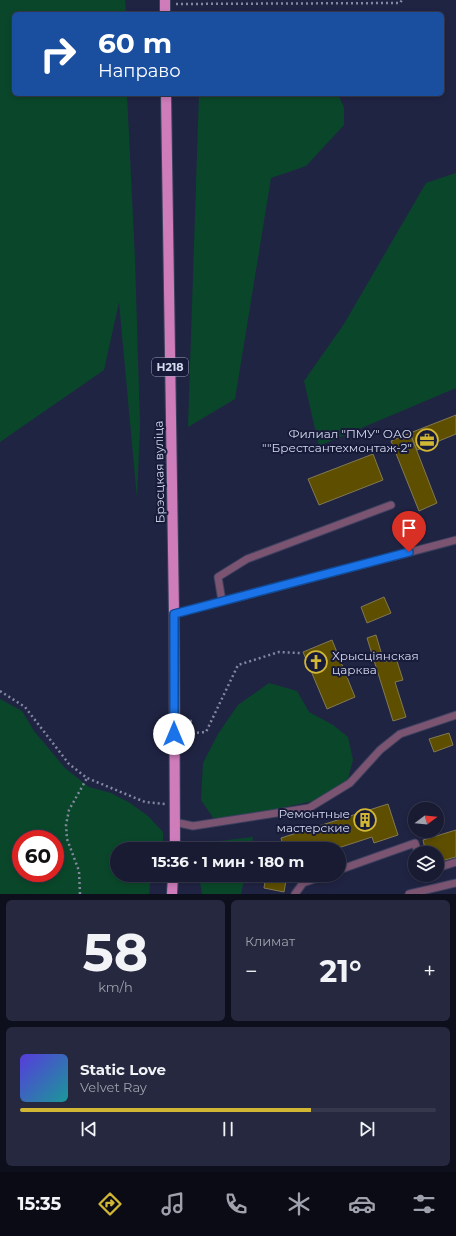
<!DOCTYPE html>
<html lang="ru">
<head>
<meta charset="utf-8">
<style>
  :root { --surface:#181b32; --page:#25283e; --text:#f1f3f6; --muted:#9fa1ac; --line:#36394d; --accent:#d2b735 }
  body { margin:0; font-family:Montserrat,sans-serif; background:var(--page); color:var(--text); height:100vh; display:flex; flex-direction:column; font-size:15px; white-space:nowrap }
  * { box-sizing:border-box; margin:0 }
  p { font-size:13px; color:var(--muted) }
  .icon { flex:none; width:22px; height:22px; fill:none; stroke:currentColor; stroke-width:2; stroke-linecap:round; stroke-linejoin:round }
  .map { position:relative; height:894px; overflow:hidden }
  .details { display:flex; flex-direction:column; gap:6px; padding:6px; background:#0d0f1c; flex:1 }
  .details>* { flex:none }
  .hud { position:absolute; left:12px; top:12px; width:432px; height:84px; border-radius:6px; box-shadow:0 2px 6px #0003,0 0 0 1px var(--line); background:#1a4fa0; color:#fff; overflow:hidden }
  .needle { width:26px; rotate:74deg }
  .fabs { position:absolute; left:408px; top:802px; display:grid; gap:8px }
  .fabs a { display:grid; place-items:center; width:36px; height:36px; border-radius:50%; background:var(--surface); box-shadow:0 2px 6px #0003,0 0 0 1px var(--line); font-size:20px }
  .speed { position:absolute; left:12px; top:830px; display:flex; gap:8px; font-size:20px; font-weight:700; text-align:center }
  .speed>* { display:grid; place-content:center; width:52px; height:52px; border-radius:50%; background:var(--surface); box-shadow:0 2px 6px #0003,0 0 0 1px var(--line); line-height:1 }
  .speed .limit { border:6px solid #d22; background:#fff; color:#111 }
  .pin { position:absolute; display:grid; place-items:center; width:34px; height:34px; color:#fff; margin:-41px -17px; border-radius:50% 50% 50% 0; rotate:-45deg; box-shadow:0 0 4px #0007 }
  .pin .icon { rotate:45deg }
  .me { position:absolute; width:44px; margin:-22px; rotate:0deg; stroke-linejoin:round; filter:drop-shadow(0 0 3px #0008) }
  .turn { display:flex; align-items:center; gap:14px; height:84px; padding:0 20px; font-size:18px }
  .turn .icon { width:52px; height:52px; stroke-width:2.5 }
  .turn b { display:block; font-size:28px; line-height:34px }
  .big { font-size:30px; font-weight:700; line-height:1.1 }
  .details .widget { flex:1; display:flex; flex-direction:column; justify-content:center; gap:6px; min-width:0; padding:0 14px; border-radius:6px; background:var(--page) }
  .details .dial { align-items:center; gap:0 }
  .dial b { font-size:52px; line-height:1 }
  .song { display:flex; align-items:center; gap:12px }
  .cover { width:48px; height:48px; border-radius:6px; background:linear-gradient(135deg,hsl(250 70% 55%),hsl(180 70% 35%)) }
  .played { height:4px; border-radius:2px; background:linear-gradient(90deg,var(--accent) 70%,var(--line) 70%) }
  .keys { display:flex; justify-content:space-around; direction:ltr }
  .heat { display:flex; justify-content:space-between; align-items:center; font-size:22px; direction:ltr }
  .details .tiles { flex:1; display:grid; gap:6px; grid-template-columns:1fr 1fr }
  .widget:last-child { grid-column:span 2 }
  .trip { position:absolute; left:110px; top:842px; width:236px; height:40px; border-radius:20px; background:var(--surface); box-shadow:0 2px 6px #0003,0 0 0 1px var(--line); font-weight:700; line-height:40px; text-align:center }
  .tabs { display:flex; height:64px; justify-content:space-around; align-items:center; background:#0a0b14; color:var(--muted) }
  .tabs .icon { width:28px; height:28px }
  .tabs .current { color:var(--accent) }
  .tabs b { font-size:18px; color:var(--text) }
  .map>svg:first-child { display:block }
</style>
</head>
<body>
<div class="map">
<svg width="456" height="894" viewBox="0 0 456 894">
  <rect width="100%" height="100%" fill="#202443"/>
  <path fill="#0a472a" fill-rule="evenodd" d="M0,0H125L126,14H14V94H127L135,260L140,426L137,498L119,302L104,370L0,442Z
    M199,94H338L344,108V125L306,166L271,178L235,399L188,427Z
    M456,173V388L319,446L304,381L344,324L426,183Z
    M269,683L297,691L309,712L333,725L348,737L353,760L348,779L339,792L327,798L216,822L201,800L203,763L218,734L238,705Z
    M0,699L22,711L34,731L65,768L89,787L111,793L130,803L148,816L163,832V843H154L153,849H117V875H151L149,894H0ZM21,839H55V873H21Z
    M253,837L251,849H195V844Z
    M199,875H245L241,894H202Z"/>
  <path fill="#5d4e00" stroke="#827951" d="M456,415V434L417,450L410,433Z
    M410,433L437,503L419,511L391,441Z
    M373,454L383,480L319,505L308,479Z
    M384,597L391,613L367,623L361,607Z
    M376,635L384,662L396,658L403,680L395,682L406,717L393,721L367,638Z
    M332,640L355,697L327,709L303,652Z
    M449,733L453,745L434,752L429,739Z
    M388,804L398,835L374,843L372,837L335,849H284L281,838Z
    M456,830V857L437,862V853H426L423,840Z
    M266,875H287L284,892L264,888Z"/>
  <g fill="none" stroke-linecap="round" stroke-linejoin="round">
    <g stroke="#3d415f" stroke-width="9">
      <path id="lane" d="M222,601L218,577L247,559L391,505
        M174,614L456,540
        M174,822L193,826L309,808L350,783L380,750L400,734L456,715
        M437,868L456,862
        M339,870L415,843L418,853
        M295,894L303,883L326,875
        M409,894L456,883"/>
    </g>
    <g stroke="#3d415f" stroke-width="12">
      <path id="primary" d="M165,0V14
        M166,94L174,614L175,849
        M172,894L173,875"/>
    </g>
    <path stroke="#8387a0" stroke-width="2.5" stroke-dasharray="2 3" stroke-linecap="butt" d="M176,4L400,3L402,0
      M0,691L25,707L69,764L87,778L145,802L165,804
      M185,721H192
      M192,733L206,732L238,665L279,652L300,653
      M80,894L79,871L67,839L66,825L69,810L87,778"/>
    <use href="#lane" stroke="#7b5471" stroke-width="7"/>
    <use href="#primary" stroke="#ce7dba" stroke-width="10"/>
  </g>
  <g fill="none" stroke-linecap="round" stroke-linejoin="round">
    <g stroke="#114b97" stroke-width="10">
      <path id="route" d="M174,734V614L409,552"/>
    </g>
    <use href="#route" stroke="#1a73e8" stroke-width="7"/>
  </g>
  <defs>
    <g id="office-ring" transform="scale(1.15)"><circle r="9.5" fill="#171b39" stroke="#d2b735" stroke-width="1.5"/><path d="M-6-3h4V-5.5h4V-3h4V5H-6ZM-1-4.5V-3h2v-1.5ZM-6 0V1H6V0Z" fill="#d2b735"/></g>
    <g id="church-ring" transform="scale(1.15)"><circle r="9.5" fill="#171b39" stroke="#d2b735" stroke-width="1.5"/><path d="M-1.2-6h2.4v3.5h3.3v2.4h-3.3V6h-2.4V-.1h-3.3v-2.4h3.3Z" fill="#d2b735"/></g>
    <g id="building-ring" transform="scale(1.15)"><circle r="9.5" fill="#171b39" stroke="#d2b735" stroke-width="1.5"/><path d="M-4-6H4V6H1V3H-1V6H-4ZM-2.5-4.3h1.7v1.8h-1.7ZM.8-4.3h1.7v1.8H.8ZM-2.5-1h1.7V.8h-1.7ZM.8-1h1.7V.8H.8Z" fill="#d2b735"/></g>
  </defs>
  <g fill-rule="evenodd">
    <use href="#office-ring" x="427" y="440"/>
    <use href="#church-ring" x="316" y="662"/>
    <use href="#building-ring" x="365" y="820"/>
  </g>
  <g text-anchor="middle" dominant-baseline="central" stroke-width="4" stroke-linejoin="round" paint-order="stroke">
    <rect fill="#171b39" stroke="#9da1b8" stroke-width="1" x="152" y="358" width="36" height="18" rx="3"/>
    <g font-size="11" font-weight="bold" fill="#d6daef">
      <text x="170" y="367">Н218</text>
    </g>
    <g font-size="12" fill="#d6daef" stroke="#171b39" text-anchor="end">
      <text x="412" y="433">Филиал "ПМУ" ОАО<tspan x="412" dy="14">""Брестсантехмонтаж-2"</tspan></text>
      <text x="332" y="655" text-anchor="start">Хрысціянская<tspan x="332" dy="14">царква</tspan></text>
      <text x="350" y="813">Ремонтные<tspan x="350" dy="14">мастерские</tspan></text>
    </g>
    <g font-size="12" fill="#d6daef" stroke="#171b39">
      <text transform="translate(159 472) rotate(-91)">Брэсцкая вуліца</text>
    </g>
  </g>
</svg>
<div class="fabs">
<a><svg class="needle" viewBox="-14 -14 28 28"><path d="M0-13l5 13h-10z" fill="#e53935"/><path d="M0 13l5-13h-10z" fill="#9fa1ac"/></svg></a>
<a><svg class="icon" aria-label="layers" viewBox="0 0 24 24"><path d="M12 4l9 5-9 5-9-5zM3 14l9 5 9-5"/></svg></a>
</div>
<div class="speed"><div class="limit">60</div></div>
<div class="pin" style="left:409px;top:552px;background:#d93025"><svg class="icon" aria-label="arrive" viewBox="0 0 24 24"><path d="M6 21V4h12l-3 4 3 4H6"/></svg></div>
<svg class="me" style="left:174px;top:734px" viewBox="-20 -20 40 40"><circle r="19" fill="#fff"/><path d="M0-13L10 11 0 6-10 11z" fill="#1a73e8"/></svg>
<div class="trip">15:36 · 1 мин · 180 m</div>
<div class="hud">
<div class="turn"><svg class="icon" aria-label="right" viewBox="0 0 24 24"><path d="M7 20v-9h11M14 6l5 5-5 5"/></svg><div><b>60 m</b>Направо</div></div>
</div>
</div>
<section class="details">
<div class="tiles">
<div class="widget dial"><b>58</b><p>km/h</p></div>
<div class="widget"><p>Климат</p>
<div class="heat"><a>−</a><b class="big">21°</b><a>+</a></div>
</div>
<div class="widget">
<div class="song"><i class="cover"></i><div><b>Static Love</b><p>Velvet Ray</p></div></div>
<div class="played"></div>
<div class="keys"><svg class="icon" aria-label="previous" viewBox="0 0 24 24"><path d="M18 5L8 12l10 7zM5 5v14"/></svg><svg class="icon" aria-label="pause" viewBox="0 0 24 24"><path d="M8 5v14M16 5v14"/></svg><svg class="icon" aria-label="next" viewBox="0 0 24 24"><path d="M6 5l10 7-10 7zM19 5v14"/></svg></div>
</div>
</div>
</section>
<nav class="tabs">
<b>15:35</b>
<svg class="icon current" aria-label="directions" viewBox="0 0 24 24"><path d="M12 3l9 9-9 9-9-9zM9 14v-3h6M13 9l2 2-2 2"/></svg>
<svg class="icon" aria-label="music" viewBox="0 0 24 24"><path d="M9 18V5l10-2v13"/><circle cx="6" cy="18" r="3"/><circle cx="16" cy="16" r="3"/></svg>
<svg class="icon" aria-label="phone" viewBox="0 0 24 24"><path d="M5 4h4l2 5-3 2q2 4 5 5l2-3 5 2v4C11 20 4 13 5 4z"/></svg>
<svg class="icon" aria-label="climate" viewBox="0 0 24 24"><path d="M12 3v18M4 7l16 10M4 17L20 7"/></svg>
<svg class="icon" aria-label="car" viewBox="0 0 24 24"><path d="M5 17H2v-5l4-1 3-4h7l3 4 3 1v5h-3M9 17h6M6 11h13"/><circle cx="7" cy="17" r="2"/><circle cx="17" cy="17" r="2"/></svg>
<svg class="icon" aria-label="filters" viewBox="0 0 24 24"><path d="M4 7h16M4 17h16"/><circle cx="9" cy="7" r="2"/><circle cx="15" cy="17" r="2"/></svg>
</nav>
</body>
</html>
